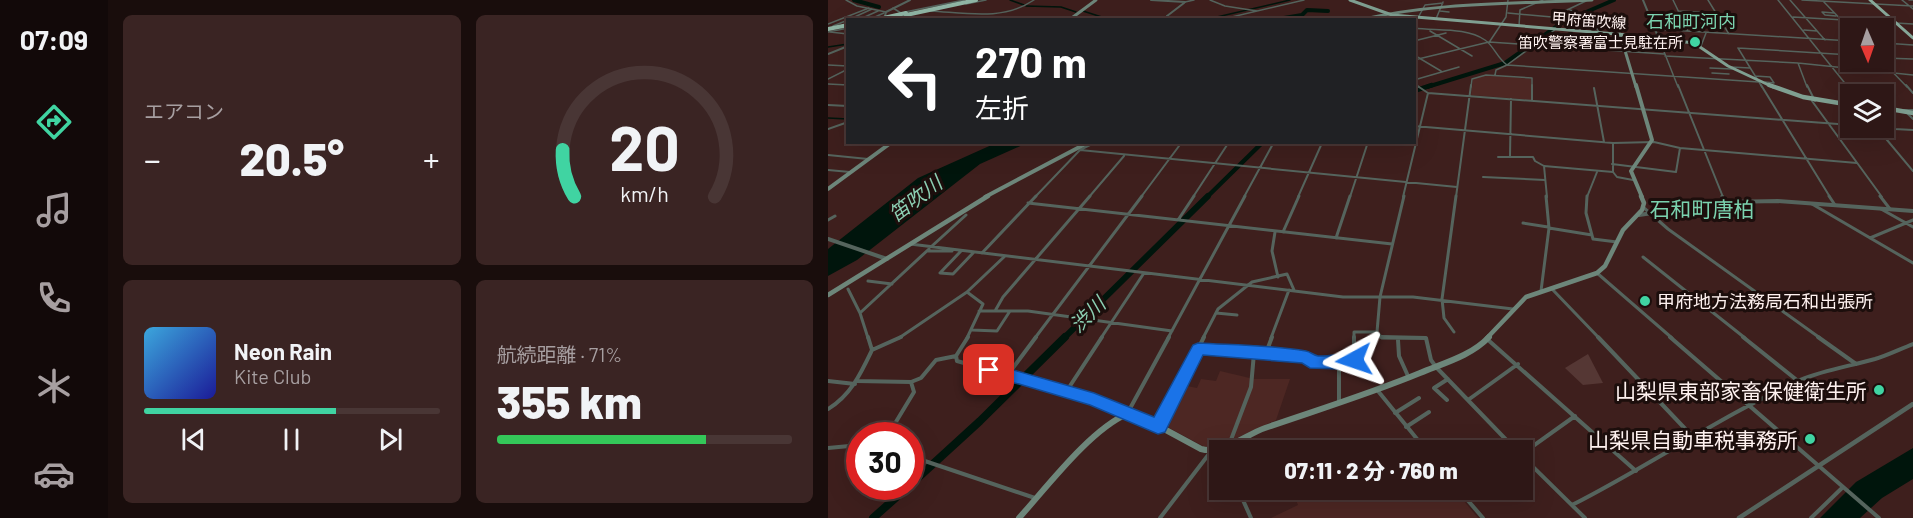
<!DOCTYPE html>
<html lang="ja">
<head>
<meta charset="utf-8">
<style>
  :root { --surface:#2e1716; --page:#3a2423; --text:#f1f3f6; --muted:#a79fa1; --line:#493635; --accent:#40d4a2 }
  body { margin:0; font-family:Barlow,"Noto Sans JP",sans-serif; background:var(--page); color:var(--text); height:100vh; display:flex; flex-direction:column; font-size:22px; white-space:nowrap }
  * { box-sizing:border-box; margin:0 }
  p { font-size:20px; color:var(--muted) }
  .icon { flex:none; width:33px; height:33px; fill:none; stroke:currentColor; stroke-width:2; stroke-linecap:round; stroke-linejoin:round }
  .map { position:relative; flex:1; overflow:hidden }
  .details { display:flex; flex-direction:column; gap:15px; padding:15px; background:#190d0c; width:720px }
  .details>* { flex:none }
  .hud { position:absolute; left:18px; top:18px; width:570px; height:126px; border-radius:0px; box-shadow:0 6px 24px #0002,0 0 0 2px var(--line); background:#202124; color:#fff; overflow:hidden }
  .needle { width:39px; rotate:178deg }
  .buttons { position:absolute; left:1012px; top:18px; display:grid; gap:12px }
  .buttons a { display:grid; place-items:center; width:54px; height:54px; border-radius:0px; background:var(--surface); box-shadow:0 6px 24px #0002,0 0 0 2px var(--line); font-size:30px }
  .speed { position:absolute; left:18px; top:422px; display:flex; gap:12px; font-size:30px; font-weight:700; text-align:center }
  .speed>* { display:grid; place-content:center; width:78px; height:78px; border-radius:50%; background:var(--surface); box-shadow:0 6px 24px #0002,0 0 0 2px var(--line); line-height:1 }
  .speed .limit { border:9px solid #d22; background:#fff; color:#111 }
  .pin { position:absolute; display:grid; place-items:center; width:51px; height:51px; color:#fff; margin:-26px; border-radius:12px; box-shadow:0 3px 9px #0006 }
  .me { position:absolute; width:66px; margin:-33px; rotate:265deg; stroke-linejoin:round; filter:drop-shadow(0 0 4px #0008) }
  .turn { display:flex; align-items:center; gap:21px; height:126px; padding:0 30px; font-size:27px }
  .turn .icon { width:78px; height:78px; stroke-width:2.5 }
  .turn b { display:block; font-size:42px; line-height:51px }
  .big { font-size:45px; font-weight:800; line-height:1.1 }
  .details .card { flex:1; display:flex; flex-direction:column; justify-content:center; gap:9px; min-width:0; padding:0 21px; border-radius:9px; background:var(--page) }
  .details .dial { align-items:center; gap:0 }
  .dial svg { height:156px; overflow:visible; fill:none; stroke:var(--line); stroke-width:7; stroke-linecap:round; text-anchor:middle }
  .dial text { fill:var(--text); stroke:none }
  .song { display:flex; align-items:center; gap:18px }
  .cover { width:72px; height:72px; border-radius:9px; background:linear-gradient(135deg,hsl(200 70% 55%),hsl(240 70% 35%)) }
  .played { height:6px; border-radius:3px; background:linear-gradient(90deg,var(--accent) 65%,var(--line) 65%) }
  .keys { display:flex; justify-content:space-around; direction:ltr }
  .heat { display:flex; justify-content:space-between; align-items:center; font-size:33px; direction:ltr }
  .charge { height:9px; border-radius:4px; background:linear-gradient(90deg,#34c759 71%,var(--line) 0) }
  .details .tiles { flex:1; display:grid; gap:15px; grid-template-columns:repeat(2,1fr) }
  .trip { position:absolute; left:381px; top:440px; width:324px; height:60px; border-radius:0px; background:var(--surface); box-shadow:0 6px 24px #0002,0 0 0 2px var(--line); font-weight:800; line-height:60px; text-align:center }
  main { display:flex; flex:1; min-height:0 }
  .tabs { display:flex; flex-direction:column; width:108px; justify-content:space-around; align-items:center; background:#120909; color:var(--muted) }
  .tabs .icon { width:42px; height:42px }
  .tabs .on { color:var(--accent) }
  .tabs b { font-size:27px; color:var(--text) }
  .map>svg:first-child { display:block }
</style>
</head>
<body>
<main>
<nav class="tabs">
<b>07:09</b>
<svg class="icon on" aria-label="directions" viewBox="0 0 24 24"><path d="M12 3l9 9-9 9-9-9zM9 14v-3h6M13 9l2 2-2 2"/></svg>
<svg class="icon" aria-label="music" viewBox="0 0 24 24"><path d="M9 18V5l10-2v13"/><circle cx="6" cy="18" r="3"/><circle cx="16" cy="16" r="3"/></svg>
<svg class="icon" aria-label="phone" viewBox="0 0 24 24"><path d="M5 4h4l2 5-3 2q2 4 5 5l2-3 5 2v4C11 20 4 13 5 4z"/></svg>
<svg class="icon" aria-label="climate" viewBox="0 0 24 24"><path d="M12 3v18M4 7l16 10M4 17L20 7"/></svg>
<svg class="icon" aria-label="car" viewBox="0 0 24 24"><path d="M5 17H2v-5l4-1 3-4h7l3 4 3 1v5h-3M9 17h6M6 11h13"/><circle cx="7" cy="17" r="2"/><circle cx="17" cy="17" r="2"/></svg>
</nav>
<section class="details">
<div class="tiles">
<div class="card"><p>エアコン</p>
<div class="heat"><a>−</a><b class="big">20.5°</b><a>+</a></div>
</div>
<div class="card dial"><svg viewBox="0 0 100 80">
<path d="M14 69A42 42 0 1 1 86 69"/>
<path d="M14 69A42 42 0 0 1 8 45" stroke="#40d4a2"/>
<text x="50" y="56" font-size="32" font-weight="700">20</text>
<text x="50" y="72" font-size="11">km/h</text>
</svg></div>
<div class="card">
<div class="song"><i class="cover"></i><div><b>Neon Rain</b><p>Kite Club</p></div></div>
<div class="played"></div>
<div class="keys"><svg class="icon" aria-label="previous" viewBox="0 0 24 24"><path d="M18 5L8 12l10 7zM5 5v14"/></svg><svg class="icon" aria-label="pause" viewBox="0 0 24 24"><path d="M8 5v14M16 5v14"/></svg><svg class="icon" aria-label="next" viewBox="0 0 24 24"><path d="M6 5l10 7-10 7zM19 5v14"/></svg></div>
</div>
<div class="card"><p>航続距離 · 71%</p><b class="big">355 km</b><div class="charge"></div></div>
</div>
</section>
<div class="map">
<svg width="1085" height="518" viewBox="0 0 1085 518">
  <rect width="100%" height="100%" fill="#3e1f1d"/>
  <path fill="#4d2723" d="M659,75L703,79V100L643,95L645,79Z
    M392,371L426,379H462L448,420L387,448L375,446L334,424L354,385L369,388L373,379L388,381Z
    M479,489H626L650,518H443L470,505L466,495Z"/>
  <path fill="#553734" d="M760,354L775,383L755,385L737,368Z"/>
  <path fill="#00150c" d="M168,143H199L152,164L29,260L0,276V249L90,178Z
    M1085,448V479L1054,498L1032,518H992L1028,482Z"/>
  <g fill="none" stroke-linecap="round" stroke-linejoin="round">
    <path stroke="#00150c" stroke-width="1.5" d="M182,0L196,5
      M198,6L233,7L248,12
      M255,11L283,20
      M341,20H358
      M376,20L462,0
      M0,47L20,44
      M0,118L20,119"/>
    <path stroke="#00150c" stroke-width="4" d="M26,0L51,7
      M444,20L474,15L479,10L500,11
      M599,87L677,63L735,22L786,0"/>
    <path stroke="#00150c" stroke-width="4.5" d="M586,91L604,85
      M379,197L435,142"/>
    <path stroke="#00150c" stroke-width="6" d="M236,338L380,196"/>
    <path stroke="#00150c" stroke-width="8" d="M82,485L152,421L237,337
      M45,518L81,486"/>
    <path stroke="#55645d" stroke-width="1.5" d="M18,0L29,6L58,12
      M382,0L397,6L429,11
      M845,0L860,31
      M880,0L901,34
      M950,0L1020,87
      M962,0L997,40
      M974,0L1085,6
      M1074,0L1085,9
      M1081,0H1085
      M995,1L1023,30
      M357,2L366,0
      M138,4L158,0
      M65,8L84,20
      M742,10L751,13
      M103,11C138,13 175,21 206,0
      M612,11L621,12
      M850,11L888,13
      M77,12L136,0
      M680,13L724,17L758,1
      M820,13H834L842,30
      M834,13L852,14
      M1006,13L994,12L997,15L1008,16
      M759,15L760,23H765L771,32
      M822,17H836
      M965,17L1085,24
      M608,19L615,2
      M20,20L44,9
      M30,20L50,11
      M40,20L56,13
      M333,20L339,16
      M391,20L476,0
      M555,20L574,17
      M765,23L791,24
      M0,24L41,8
      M586,25L597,5L615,3
      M5,26L20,20
      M691,26L692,10L715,0
      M586,28C608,31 638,27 657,40C666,46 669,58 679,65L931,82
      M827,29L1023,41
      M976,30L989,31
      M602,31L644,56
      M0,32L20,28
      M2,32L20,34
      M831,39L850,87
      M586,41L618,33
      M662,41L678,17L680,0
      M1056,43L1085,45
      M873,46L878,33
      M910,48L934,87
      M910,48L1023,55
      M586,55L613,71
      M837,56L970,63L1085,75
      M1056,58L1085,59
      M586,60L661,42L836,54
      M1055,62L1079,87
      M970,63L979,87
      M0,65L20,66
      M903,67L922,68
      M882,68L904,69
      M884,73L901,74
      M667,75L668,70L679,65L728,29
      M927,76L942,77L946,83L937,82
      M0,79L20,69
      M586,80L631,67
      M0,84L20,85
      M586,84L591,87
      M643,87L644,79L658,75L704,78V87"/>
    <path stroke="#55645d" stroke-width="2" d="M588,85L600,93L1023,125
      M704,85V101
      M850,85L895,197
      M933,85L1002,197
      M979,85L987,101
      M1019,85L1026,94
      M1078,85L1085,93
      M766,88L776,142
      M984,101L1054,197
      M0,105L20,106
      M1076,110H1085
      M1080,114L1085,119
      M1056,122L1066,128
      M586,126L785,143L826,142L852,148L1029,163
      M1048,128L1085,130
      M1049,128L1085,171
      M0,129L20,122
      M785,143V172L789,177L805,180
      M252,150L629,187
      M0,155L40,159
      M682,156L683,99
      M670,157H705L707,161L716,166L785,172
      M784,164L848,172L852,148
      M716,166L719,197
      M0,170L22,172
      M655,177L717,180
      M207,197L252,150L268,142
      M261,197L296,156
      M313,197L354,142
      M365,197L401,142
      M416,197L446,142
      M470,197L494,143
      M522,197L540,142
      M575,197L600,93
      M628,197L643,85
      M759,197L769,172"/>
    <path stroke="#55645d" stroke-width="3" d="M576,196L552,297L549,332L554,338H598
      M759,196L758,213L765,239L789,242
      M894,196L897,202
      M1001,196L1007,205
      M1052,196L1062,209
      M200,203L564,244
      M984,204L1085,263
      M815,207L840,229L992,338
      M1053,209L1085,227
      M0,220L7,216
      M350,220L366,196
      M695,223L720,227
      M721,228L764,235
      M447,232L444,251L450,277
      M455,232L471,196
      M508,238L522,196
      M1042,238L1085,220
      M82,244L515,297H585L685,309
      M104,246L138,215
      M99,251H124
      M133,251L112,273L125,274L146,252
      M154,253L208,196
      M815,257L917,338
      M769,273L844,338
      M40,281L64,284
      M20,289L32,313L40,338
      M724,289L771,338
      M713,291L721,228L718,196
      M139,292L155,304L139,338
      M151,311H200L344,331
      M167,311L175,297L262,196
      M32,313L101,249
      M388,313L409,315
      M144,330L169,331L182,311
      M626,332L616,318L614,299L628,196
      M71,338L139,292L177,256
      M207,338L314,196
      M273,338L316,273
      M340,338L417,196
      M375,338L390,309L424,282L459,274L466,290
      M443,338L461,290
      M526,338V332H549"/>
    <path stroke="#55645d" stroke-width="4" d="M553,337L598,338L603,360L608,367L688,450
      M770,337L864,436
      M842,337L1051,518
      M915,337L970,381
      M990,337L1028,364
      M659,339L808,471
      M570,340L571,356L580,376
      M370,349L480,358L482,362L511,363L526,360V337
      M44,350L73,337
      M438,353L444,337
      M128,356L129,361L266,400L299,414L341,337
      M128,356L140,337
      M511,363V403
      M179,376L208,337
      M0,381L27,384
      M29,381L83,382L93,378L108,360L128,356
      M550,391L598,450
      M238,392L274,337
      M619,400L606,388L620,379
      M640,400L690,364
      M0,409C23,395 33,373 44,350L40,337
      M567,413L591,398
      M332,425L376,337
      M578,427L601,412
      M60,435L86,392L83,382
      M401,445L423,387L426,353
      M0,448L32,445
      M608,450L621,441
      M694,454L747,416
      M82,456L207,498
      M694,456L757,518
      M410,489L423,518
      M630,489L655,518
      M634,493L640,489
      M744,505C821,466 893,416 972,380C996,370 1022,366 1047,359C1060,355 1072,349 1085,344
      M332,518L384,450
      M983,518L1014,488"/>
    <path stroke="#55645d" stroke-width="2" d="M323,0L357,2
      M815,0L831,39
      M339,16L356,3
      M63,20L57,16L58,12L82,0
      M0,54L20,46"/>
    <path stroke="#55645d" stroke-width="4" d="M811,215L897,202L950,201L1085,211
      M0,239L59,259"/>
    <path stroke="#55645d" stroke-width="4.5" d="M911,518L1085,404"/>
    <path stroke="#6d867a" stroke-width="3" d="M241,20L268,0
      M531,20C608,2 686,4 764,0
      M792,34L808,87"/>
    <path stroke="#6d867a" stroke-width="4" d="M808,85L824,140L803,171L814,197
      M0,189L64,142
      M157,197L261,142"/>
    <path stroke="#6d867a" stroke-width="4.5" d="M0,295L160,196
      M659,338L698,297L769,273L777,266L795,230L814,210L816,203L813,196"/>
    <path stroke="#6d867a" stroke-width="6" d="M191,518C219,487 262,430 299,414L325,423L373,449C395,455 417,435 437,428C489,410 541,394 592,373C616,363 643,356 661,337"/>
    <path stroke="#7f9f91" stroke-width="3" d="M522,0L564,15L800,35L866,43L900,66L945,87"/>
    <path stroke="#7f9f91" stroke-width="4.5" d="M941,85L975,97L1023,105
      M1056,108L1085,113"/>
    <path stroke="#88aa9b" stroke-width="3" d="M1042,0L1085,38"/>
    <path stroke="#90b6a5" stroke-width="4" d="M78,15L148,0
      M0,29L20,25"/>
    <path stroke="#90b6a5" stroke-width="4" d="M51,19L78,13"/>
  </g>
  <path fill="#1a73e8" stroke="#114b97" stroke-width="1.5" d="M370,343C406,345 443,345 478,351C483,352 485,355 490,356C504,357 520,351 532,355L534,360L532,364L511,369L482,368L474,363L375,355L337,432L330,434L262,405L191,384L169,380L156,374L153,370L156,365L161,363L266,393L326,417L365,345Z"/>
  <g fill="#40d4a2" stroke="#1c0e0c" stroke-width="2">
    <circle cx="867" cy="42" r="6"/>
    <circle cx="817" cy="301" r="6"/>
    <circle cx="1051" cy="390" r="6"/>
    <circle cx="982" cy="439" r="6"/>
  </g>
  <g text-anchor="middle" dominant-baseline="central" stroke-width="6" stroke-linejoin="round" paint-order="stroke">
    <g font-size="15" fill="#fef1ef" stroke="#1c0e0c">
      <text transform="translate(761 20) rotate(4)">甲府笛吹線</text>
    </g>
    <g font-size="15" fill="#fef1ef" stroke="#1c0e0c" text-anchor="end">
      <text x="855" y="42">笛吹警察署富士見駐在所</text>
    </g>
    <g font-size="18" fill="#7bd3af" stroke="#1c0e0c">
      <text x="863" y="21">石和町河内</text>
    </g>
    <g font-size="18" fill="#fef1ef" stroke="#1c0e0c" text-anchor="start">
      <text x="829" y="301">甲府地方法務局石和出張所</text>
    </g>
    <g font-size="20" font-style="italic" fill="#8ccfb3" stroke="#1c0e0c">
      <text transform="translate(87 198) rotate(-37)">笛吹川</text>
      <text transform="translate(259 314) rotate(-44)">渋川</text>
    </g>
    <g font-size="21" fill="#7bd3af" stroke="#1c0e0c">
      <text x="874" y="208">石和町唐柏</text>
    </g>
    <g font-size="21" fill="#fef1ef" stroke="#1c0e0c" text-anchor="end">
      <text x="1039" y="390">山梨県東部家畜保健衛生所</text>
      <text x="970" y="439">山梨県自動車税事務所</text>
    </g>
  </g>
</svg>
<div class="buttons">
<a><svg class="needle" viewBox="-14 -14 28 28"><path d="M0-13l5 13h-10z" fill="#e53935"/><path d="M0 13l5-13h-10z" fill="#a79fa1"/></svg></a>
<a><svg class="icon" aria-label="layers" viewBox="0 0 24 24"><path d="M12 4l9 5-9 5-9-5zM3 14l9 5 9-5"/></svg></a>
</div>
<div class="speed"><div class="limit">30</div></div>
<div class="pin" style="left:161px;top:370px;background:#d93025"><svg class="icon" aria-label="arrive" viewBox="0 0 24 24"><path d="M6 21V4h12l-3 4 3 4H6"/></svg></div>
<svg class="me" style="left:526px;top:360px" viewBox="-20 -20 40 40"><path d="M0-17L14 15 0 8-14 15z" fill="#1a73e8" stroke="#fff" stroke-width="4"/></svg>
<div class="trip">07:11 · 2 分 · 760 m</div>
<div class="hud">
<div class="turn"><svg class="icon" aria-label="left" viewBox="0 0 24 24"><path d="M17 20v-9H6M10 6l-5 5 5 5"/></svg><div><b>270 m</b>左折</div></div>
</div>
</div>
</main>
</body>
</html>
